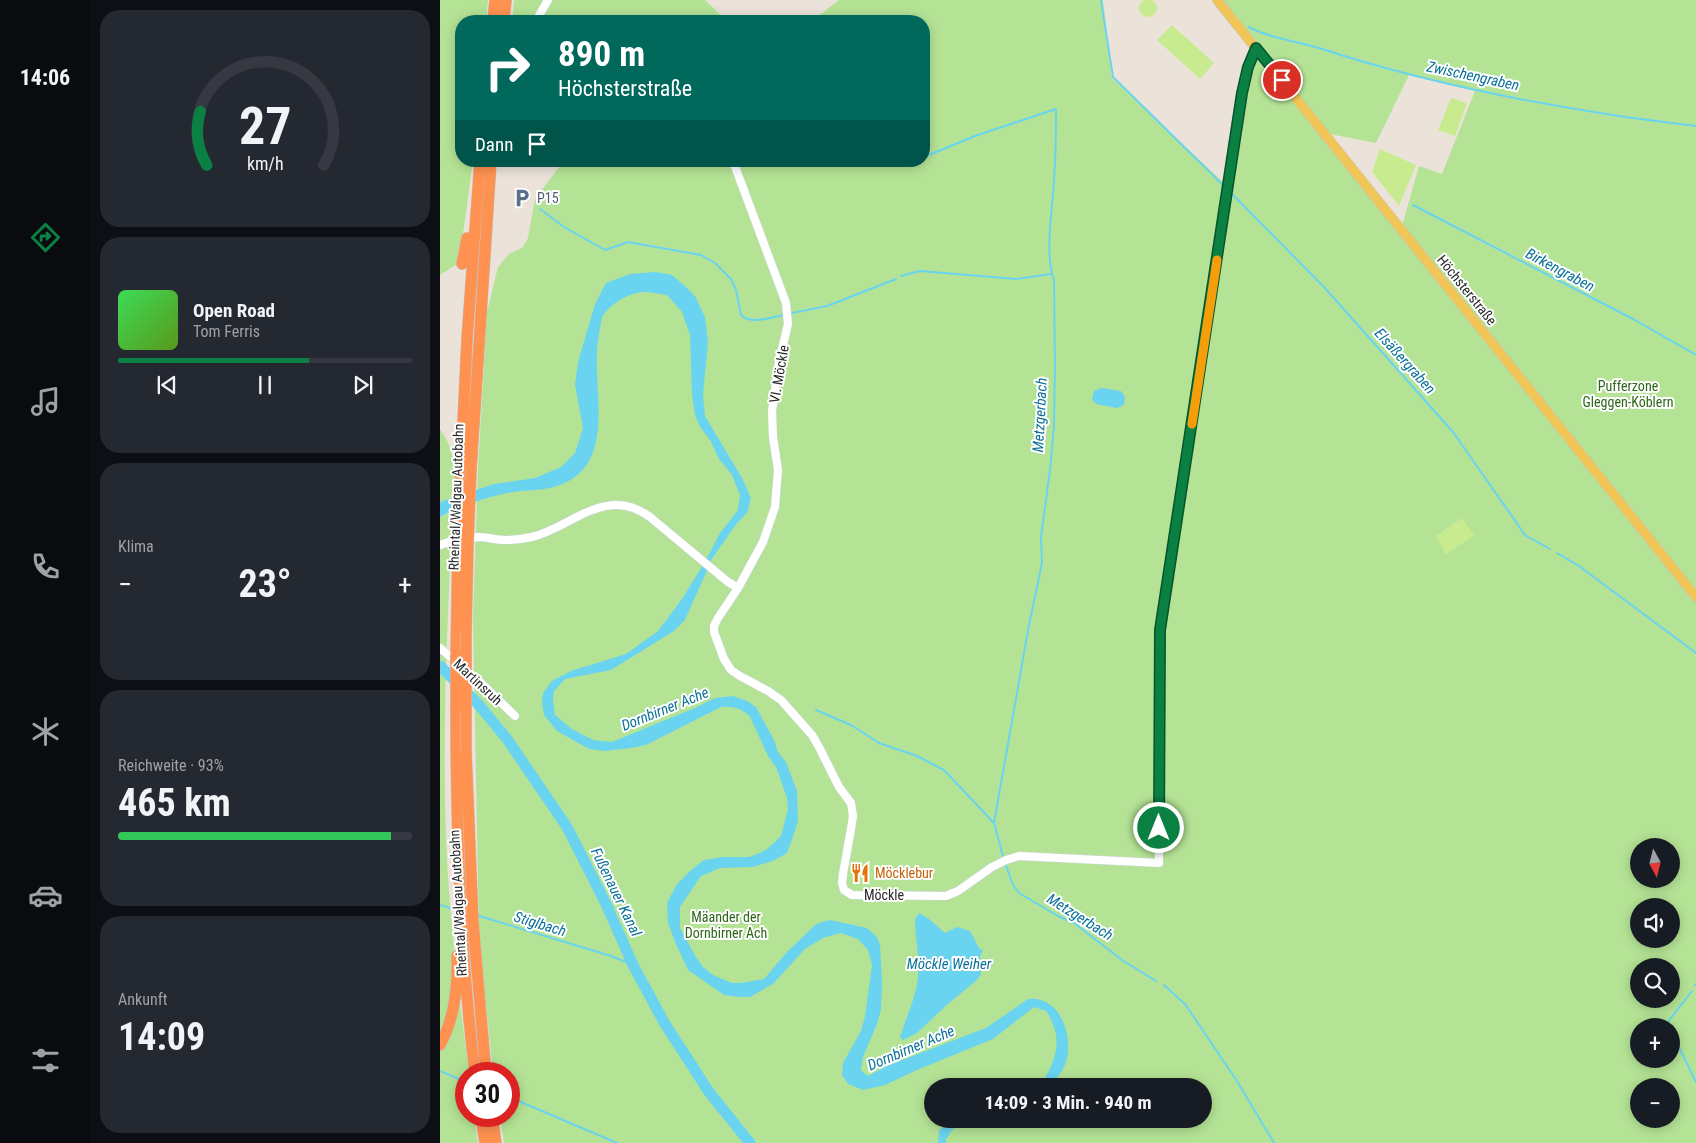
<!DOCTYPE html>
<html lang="de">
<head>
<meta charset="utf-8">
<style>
  :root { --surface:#171b24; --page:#242831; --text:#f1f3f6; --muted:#9ea1a6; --line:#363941; --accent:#0b8043 }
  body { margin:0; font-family:"Roboto Condensed",sans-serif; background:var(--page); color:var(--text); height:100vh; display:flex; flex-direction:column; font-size:19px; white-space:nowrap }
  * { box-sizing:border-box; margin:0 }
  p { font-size:16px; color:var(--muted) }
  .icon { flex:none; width:28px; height:28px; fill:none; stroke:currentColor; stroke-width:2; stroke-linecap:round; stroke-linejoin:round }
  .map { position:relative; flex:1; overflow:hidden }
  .details { display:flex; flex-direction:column; gap:10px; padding:10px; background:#0d0f14; width:350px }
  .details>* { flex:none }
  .banner { position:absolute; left:15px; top:15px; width:475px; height:152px; border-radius:20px; box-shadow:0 2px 12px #0003; background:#00695c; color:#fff; overflow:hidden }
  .needle { width:32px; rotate:173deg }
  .buttons { position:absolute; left:1190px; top:838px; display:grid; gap:10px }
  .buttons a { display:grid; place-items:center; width:50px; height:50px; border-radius:50%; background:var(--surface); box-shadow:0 2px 12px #0003; font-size:25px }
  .speed { position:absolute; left:15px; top:1062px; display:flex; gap:10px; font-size:25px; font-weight:700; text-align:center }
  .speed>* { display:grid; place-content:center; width:65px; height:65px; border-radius:50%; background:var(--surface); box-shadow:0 2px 12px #0003; line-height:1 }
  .speed .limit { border:8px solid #d22; background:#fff; color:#111 }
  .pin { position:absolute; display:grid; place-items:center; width:42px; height:42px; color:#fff; margin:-21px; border:2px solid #fff; border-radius:50%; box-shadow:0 1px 5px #0007 }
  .me { position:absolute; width:55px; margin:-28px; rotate:0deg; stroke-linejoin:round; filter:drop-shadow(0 0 4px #0008) }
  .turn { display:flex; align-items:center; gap:18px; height:105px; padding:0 20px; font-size:22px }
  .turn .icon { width:65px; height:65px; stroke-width:2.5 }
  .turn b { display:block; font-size:35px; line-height:42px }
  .then { display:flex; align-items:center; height:48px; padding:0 20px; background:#0003; gap:10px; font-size:19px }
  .big { font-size:38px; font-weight:700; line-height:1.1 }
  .details .tile { flex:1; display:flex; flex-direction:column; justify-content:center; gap:8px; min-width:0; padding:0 18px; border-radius:20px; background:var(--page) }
  .details .dial { align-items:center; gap:0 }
  .dial svg { height:130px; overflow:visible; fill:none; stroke:var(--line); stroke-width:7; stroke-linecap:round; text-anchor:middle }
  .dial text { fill:var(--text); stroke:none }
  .song { display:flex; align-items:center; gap:15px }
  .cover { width:60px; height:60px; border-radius:8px; background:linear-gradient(135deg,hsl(130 70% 55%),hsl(90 70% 35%)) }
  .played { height:5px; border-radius:2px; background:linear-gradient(90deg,var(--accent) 65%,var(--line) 65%) }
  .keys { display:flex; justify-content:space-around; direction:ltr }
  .heat { display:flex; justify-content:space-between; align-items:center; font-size:28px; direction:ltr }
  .charge { height:8px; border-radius:4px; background:linear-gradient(90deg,#34c759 93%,var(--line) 0) }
  .trip { position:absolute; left:484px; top:1078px; width:288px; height:50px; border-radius:25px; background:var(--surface); box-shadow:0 2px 12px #0003; font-weight:700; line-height:50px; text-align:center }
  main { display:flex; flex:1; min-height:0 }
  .tabs { display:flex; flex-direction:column; width:90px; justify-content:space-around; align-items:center; background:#090b0e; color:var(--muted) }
  .tabs .icon { width:35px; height:35px }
  .tabs .selected { color:var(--accent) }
  .tabs b { font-size:22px; color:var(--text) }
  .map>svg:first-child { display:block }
</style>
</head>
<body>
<main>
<nav class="tabs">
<b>14:06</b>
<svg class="icon selected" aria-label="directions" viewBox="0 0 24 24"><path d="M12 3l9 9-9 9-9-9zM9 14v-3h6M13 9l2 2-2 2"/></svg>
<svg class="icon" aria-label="music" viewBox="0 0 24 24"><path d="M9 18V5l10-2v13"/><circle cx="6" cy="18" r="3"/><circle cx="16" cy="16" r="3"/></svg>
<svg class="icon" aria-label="phone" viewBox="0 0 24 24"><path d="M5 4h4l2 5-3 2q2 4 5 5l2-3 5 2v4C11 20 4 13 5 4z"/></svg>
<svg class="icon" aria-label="climate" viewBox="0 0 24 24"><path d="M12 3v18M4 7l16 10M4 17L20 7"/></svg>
<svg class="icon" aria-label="car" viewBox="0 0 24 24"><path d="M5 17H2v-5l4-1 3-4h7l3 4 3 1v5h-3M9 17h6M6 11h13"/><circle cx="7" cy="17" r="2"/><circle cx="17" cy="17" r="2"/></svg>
<svg class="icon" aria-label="filters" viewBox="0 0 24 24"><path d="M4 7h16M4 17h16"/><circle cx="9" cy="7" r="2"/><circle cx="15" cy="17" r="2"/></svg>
</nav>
<section class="details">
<div class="tile dial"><svg viewBox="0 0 100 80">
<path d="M14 69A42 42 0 1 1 86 69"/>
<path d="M14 69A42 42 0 0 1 10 36" stroke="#0b8043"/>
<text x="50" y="56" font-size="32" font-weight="700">27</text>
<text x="50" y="72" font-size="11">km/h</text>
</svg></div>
<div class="tile">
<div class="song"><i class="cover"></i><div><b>Open Road</b><p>Tom Ferris</p></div></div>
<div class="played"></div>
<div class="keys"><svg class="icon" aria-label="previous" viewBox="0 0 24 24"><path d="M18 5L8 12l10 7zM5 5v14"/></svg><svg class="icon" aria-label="pause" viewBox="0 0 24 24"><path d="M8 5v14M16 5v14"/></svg><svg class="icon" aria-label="next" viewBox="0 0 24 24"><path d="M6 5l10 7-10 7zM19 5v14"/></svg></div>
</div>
<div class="tile"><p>Klima</p>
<div class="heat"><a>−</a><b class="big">23°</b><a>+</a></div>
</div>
<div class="tile"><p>Reichweite · 93%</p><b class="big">465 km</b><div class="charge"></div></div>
<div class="tile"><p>Ankunft</p><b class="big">14:09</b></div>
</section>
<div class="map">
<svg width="1256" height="1143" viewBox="0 0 1256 1143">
  <rect width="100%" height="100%" fill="#ebe3da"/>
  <path fill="#b4e395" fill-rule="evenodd" d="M0,0H48L46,21H21V161H33L19,263L0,275Z
    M74,0H265L287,21H72Z
    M399,0H663L672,78L785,184L809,70L817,53L1256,601V1143H64L60,1116H69V1074H53L39,934L33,616L38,468L47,312L58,267L69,254L82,248L88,238L94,204L97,196L120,166V161H484V21H372ZM1199,846H1231V879H1199ZM1199,906H1231V939H1199ZM1199,966H1231V999H1199ZM1199,1026H1231V1059H1199ZM492,1086H762V1119H492ZM1199,1086H1231V1119H1199Z
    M782,0H1256V592L962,226L979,166L1002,174L1035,91L969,75L936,143L890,134Z
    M0,429C17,453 14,470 13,498L0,502Z
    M12,512C8,620 2,728 6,837C9,916 19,995 29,1074H26V1116H34L38,1143H0V517Z"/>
  <path fill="#c9eb90" d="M699 8a9 9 0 1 1 18 0a9 9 0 1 1-18 0Z
    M732,25L774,63L760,79L717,40Z
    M1011,98L1027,103L1015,136L998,130Z
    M940,149L976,165L959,206L932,172Z
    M1022,518L1034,535L1006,555L996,536Z"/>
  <path fill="#6ad4f0" d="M215,272L232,275L244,285L255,296L265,317L268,343L263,395L265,416L302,478L311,498L307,513L297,523L269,563L266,573L245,620L234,631L171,670L125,679L114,691L113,699L115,715L132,729L153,740L172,742L257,707L275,698L293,696L307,701L316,707L334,740L338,752L346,762L357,791L358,821L353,837L347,853L335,860L313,867L280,868L261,876L240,907V928L256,957L263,967L273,975L292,983H300L324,979L347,952L375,925L382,922L390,920L427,928L437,937L440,945L442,982L441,1010L437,1024L423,1057L421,1070L428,1076L430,1075L449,1065L546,1028L588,999C620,995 634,1036 626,1062C623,1071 616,1079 611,1086H600C617,1060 624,1038 606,1011L594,1007L553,1039L477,1070L445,1085L423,1090L408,1084L402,1075L403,1063L421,1031L425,1016L432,965L428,950L418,939L401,933L383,938L365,949L333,984L310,997H297L284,995L248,970L235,942L228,923L227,903L237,884L250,871L264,860L284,857H309L317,854L326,850L341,836L348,809L347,798L336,767L328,756L310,717C302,708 292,706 281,707L206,745L191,748L164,751L149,749L117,731L104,715L102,704L103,693L112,681L131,671L186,654L218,631L242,599L266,560L280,533L298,510L300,495L292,475L279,459L270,440L260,427L255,415L252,395L250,335L242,312L227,295C220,294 211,292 203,292C187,294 171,303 162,317C160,329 157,342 157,355C155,401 175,470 114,487C99,491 83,490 68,493C45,497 22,506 0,517V502L54,484L95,478L121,467L135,453L143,428L135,385L138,362L155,304L166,283L190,274Z
    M661,388L681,391L685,397L684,405L677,408L656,404L652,399L654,391Z
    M479,913L489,919L505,933L517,927L530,931L539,948L543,951L540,956L541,975L536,981L509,1003L477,1033L463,1040L460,1037C466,1017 476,998 478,977C480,959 475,938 475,919Z
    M511,1119H526L513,1129L506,1139V1143H498L499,1131Z"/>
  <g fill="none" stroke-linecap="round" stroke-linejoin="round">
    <path stroke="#6ad4f0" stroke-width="2" d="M661,0L673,77L785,187
      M809,27C831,39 858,41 882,49C974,79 1070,99 1166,114C1196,119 1226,122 1256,126
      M484,157L535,136L616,109C616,132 616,156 614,179C613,207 604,254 614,280L615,367L614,425L610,470L601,537L602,563L589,625L554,823L563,856
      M791,193L884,287L1013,432L1085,535L1110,549
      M973,205L1193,319L1256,355
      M100,209L124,227L165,250L188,242L261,255L275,263L291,279L296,290L301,315C311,325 332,317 344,315
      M461,276L480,271L576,279L611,274
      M352,313L387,306L456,279
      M1117,553L1139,566L1256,653
      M376,710L411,725L439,743L477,756L504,770L554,823
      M565,863L573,885L579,893L618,916L634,923L682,960L716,981
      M0,905L17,910
      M36,915L171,956L193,965
      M724,985L745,1004L797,1081L834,1143
      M1255,985L1256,984
      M1229,1026L1227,1023L1252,991
      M1231,1031L1256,1082
      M0,1071L26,1082
      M69,1097L177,1143"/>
    <path stroke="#6ad4f0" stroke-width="11" d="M0,666L39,705L67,739L127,827L166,904L193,965L225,1024L269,1092L310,1143"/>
    <g stroke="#cfd4e2" stroke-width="9">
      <path id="minor" d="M96,21L108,0
        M293,161L346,303L348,324L339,362L332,411L333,437L338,470L335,507L323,542L298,588L278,618L274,626V632L284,659L291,670L300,676L328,691L341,700L372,735L379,747L399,787L411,803L413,816L411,829L403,874L402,883L404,890L412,895L506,896L518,891L552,867L566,860L579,856L719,863L720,630L803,93L808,67L816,48
        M0,545C12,540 25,538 38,537C47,537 56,540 65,540C73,540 83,539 92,537C121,530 144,507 174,505C188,504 199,509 210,517L288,582L298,588
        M0,648L39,681L75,716"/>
    </g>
    <g stroke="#c3c3c3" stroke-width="10">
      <path id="major" d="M777,0L1256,597"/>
    </g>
    <g stroke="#c3c3c3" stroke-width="12">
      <path id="highway" d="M53,21L55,0
        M64,21L66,0
        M22,264L27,238
        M31,469L51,161
        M20,485L27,339L40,161
        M26,632L28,543
        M16,655L18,544
        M16,709C16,831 20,952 35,1074
        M26,751L33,922L46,1074
        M0,1045C15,1018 18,986 17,956
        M41,1116L45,1143
        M52,1116L56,1143"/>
    </g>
    <use href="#minor" stroke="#fff" stroke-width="8"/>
    <use href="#major" stroke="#f2c557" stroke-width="9"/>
    <use href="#highway" stroke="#ff9251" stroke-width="11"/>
    <g stroke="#c3c3c3" stroke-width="12" stroke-linecap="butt">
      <path id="highway-bridge" d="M28,543L31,469
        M18,544L20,485
        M16,709V655
        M26,751V632"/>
    </g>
    <use href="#highway-bridge" stroke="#ff9251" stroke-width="11"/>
  </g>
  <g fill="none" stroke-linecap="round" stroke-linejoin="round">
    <g stroke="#07532c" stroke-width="12">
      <path id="route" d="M719,828L720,630L802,93L808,67L816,48L842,80"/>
    </g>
    <use href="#route" stroke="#0b8043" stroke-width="9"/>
    <path stroke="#f59e0b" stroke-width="9" d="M752,424L777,260"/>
  </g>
  <defs>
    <g id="parking-bare" transform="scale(1.5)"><path d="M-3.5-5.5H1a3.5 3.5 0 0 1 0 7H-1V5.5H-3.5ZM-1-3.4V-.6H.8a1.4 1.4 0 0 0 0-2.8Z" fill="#5c6f8a" stroke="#fff" stroke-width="2.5" paint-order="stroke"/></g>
    <g id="restaurant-bare" transform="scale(1.5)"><path d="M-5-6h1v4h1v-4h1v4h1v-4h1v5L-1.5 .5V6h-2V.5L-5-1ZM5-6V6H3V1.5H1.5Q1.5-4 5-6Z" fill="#e8710a" stroke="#fff" stroke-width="2.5" paint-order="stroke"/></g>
  </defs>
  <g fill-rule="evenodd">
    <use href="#parking-bare" x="82" y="198"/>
    <use href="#restaurant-bare" x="420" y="873"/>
  </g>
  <g text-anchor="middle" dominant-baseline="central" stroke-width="4" stroke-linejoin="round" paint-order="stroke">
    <g font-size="14" fill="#4e5e75" stroke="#fff" text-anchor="start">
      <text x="97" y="198">P15</text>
    </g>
    <g font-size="14" fill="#282828" stroke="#fff">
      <text transform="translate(1027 290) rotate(51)">Höchsterstraße</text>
      <text transform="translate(339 374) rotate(-80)">VI. Möckle</text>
      <text transform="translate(16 497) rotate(-88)">Rheintal/Walgau Autobahn</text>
      <text transform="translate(38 682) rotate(43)">Martinsruh</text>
      <text x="444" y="895">Möckle</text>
      <text transform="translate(18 903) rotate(-93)">Rheintal/Walgau Autobahn</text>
    </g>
    <g font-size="14" fill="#2d6618" stroke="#fff">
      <text x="1188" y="386">Pufferzone<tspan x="1188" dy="16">Gleggen-Köblern</tspan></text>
      <text x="286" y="917">Mäander der<tspan x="286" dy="16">Dornbirner Ach</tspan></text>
    </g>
    <g font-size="14" fill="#c56008" stroke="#fff" text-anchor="start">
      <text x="435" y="873">Möcklebur</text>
    </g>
    <g font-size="15" font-style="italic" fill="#0b719a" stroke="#fff">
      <text transform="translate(1033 76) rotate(12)">Zwischengraben</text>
      <text transform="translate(1120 270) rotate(28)">Birkengraben</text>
      <text transform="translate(965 361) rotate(48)">Elsäßergraben</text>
      <text transform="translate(600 415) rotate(-87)">Metzgerbach</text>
      <text transform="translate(225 709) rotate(-22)">Dornbirner Ache</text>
      <text transform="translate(176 892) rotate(64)">Fußenauer Kanal</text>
      <text transform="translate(640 917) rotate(32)">Metzgerbach</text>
      <text transform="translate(100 924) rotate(17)">Stiglbach</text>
      <text x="509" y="964">Möckle Weiher</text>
      <text transform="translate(471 1048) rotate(-23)">Dornbirner Ache</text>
    </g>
  </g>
</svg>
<div class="buttons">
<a><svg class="needle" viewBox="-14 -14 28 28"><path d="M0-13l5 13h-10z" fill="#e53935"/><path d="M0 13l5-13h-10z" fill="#9ea1a6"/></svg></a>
<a><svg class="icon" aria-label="sound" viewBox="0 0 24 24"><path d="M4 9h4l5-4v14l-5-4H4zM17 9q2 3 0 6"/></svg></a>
<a><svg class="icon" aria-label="search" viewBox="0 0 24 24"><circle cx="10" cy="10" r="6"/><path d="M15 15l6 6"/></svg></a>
<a>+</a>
<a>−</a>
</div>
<div class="speed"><div class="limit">30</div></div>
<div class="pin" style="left:842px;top:80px;background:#d93025"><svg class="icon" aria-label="arrive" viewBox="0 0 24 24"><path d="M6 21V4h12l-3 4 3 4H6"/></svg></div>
<svg class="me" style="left:719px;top:828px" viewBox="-20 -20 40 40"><circle r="17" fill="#0b8043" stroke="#fff" stroke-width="3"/><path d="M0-11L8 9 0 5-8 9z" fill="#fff"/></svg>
<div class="trip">14:09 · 3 Min. · 940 m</div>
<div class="banner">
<div class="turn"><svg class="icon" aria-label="right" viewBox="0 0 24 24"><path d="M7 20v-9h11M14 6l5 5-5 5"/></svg><div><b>890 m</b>Höchsterstraße</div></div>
<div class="then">Dann<svg class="icon" aria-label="arrive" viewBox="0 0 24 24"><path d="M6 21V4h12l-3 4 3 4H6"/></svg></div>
</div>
</div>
</main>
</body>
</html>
